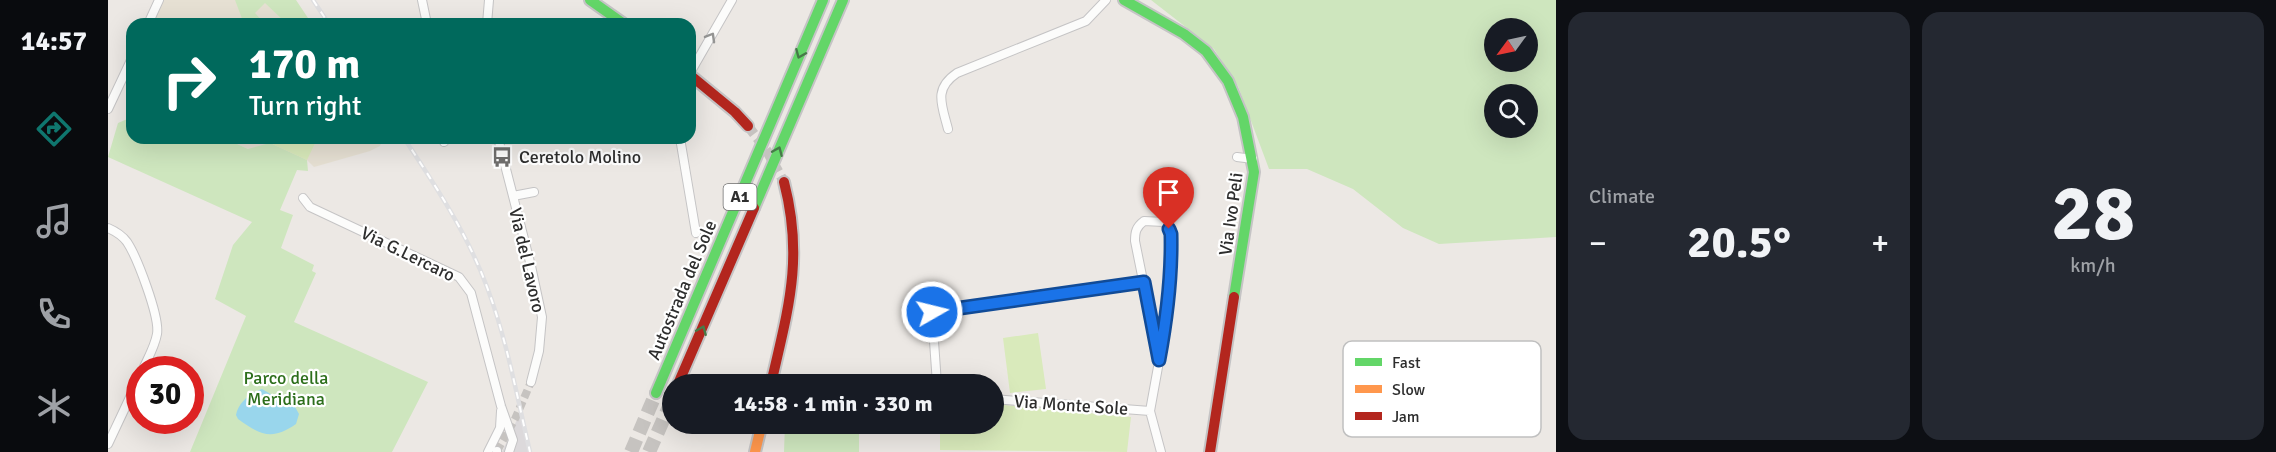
<!DOCTYPE html>
<html lang="en">
<head>
<meta charset="utf-8">
<style>
  :root { --surface:#171b24; --page:#242831; --text:#f1f3f6; --muted:#9ea1a6; --accent:#0f766e }
  body { margin:0; font-family:Signika,sans-serif; background:var(--page); color:var(--text); height:100vh; display:flex; flex-direction:column; font-size:22px; white-space:nowrap }
  * { box-sizing:border-box; margin:0 }
  p { font-size:20px; color:var(--muted) }
  .icon { flex:none; width:33px; height:33px; fill:none; stroke:currentColor; stroke-width:2; stroke-linecap:round; stroke-linejoin:round }
  .map { position:relative; flex:1; overflow:hidden }
  .drawer { display:flex; flex-direction:column; gap:12px; padding:12px; background:#0d0f14; width:720px }
  .drawer>* { flex:none }
  .guide { position:absolute; left:18px; top:18px; width:570px; height:126px; border-radius:18px; box-shadow:0 6px 24px #0002; background:#00695c; color:#fff; overflow:hidden }
  .needle { width:39px; rotate:237deg }
  .fabs { position:absolute; left:1376px; top:18px; display:grid; gap:12px }
  .fabs a { display:grid; place-items:center; width:54px; height:54px; border-radius:50%; background:var(--surface); box-shadow:0 6px 24px #0002; font-size:30px }
  .speed { position:absolute; left:18px; top:356px; display:flex; gap:12px; font-size:30px; font-weight:700; text-align:center }
  .speed>* { display:grid; place-content:center; width:78px; height:78px; border-radius:50%; background:var(--surface); box-shadow:0 6px 24px #0002; line-height:1 }
  .speed .limit { border:9px solid #d22; background:#fff; color:#111 }
  .pin { position:absolute; display:grid; place-items:center; width:51px; height:51px; color:#fff; margin:-62px -26px; border-radius:50% 50% 50% 0; rotate:-45deg; box-shadow:0 0 6px #0007 }
  .pin .icon { rotate:45deg }
  .me { position:absolute; width:66px; margin:-33px; rotate:82deg; stroke-linejoin:round; filter:drop-shadow(0 0 4px #0008) }
  .turn { display:flex; align-items:center; gap:21px; height:126px; padding:0 24px; font-size:27px }
  .turn .icon { width:78px; height:78px; stroke-width:2.5 }
  .turn b { display:block; font-size:42px; line-height:51px }
  .big { font-size:45px; font-weight:800; line-height:1.1 }
  .drawer .widget { flex:1; display:flex; flex-direction:column; justify-content:center; gap:9px; min-width:0; padding:0 21px; border-radius:18px; background:var(--page) }
  .drawer .dial { align-items:center; gap:0 }
  .dial b { font-size:78px; line-height:1 }
  .heat { display:flex; justify-content:space-between; align-items:center; font-size:33px; direction:ltr }
  .drawer .tiles { flex:1; display:grid; gap:12px; grid-template-columns:repeat(2,1fr) }
  .trip { position:absolute; left:554px; top:374px; width:342px; height:60px; border-radius:30px; background:var(--surface); box-shadow:0 6px 24px #0002; font-weight:800; line-height:60px; text-align:center }
  main { display:flex; flex:1; min-height:0 }
  .tab-bar { display:flex; flex-direction:column; width:108px; justify-content:space-around; align-items:center; background:#090b0e; color:var(--muted) }
  .tab-bar .icon { width:42px; height:42px }
  .tab-bar .current { color:var(--accent) }
  .tab-bar b { font-size:27px; color:var(--text) }
  .map>svg:first-child { display:block }
</style>
</head>
<body>
<main>
<nav class="tab-bar">
<b>14:57</b>
<svg class="icon current" aria-label="directions" viewBox="0 0 24 24"><path d="M12 3l9 9-9 9-9-9zM9 14v-3h6M13 9l2 2-2 2"/></svg>
<svg class="icon" aria-label="music" viewBox="0 0 24 24"><path d="M9 18V5l10-2v13"/><circle cx="6" cy="18" r="3"/><circle cx="16" cy="16" r="3"/></svg>
<svg class="icon" aria-label="phone" viewBox="0 0 24 24"><path d="M5 4h4l2 5-3 2q2 4 5 5l2-3 5 2v4C11 20 4 13 5 4z"/></svg>
<svg class="icon" aria-label="climate" viewBox="0 0 24 24"><path d="M12 3v18M4 7l16 10M4 17L20 7"/></svg>
</nav>
<div class="map">
<svg width="1448" height="452" viewBox="0 0 1448 452">
  <rect width="100%" height="100%" fill="#ece8e4"/>
  <path fill="#dcd9db" d="M413,411L422,452H394Z"/>
  <path fill="#e6e0d3" d="M52,0H142L157,2L179,24H40Z
    M116,138H276L272,146L262,151L206,167L199,160L140,149Z"/>
  <path fill="#cee6be" fill-rule="evenodd" d="M127,0H188L204,24H179L157,3L147,13L157,24H136Z
    M1043,0H1448V237L1331,244L1295,228L1245,189L1199,169H1161L1130,86L1106,49ZM1386,28H1419V62H1386ZM1386,94H1419V128H1386Z
    M24,117V138H116L140,149L162,143L199,160L200,171L189,170L172,210L185,215L173,248L206,265L204,271L208,273L186,322L320,382L284,452H82L138,316L107,299L125,245L144,222L0,157L10,123Z
    M677,423H751V452H676Z"/>
  <path fill="#d9eabb" d="M164,138H208L209,139L199,160L162,143Z
    M930,333L938,389L902,393L895,338Z
    M885,404L1023,417L1019,452L832,450V423H885Z"/>
  <path fill="#99d6ec" d="M154,389L166,396L170,404L186,405L191,414L188,424C164,441 152,435 130,419L128,415C130,403 143,392 154,389Z"/>
  <g fill="none" stroke-linecap="round" stroke-linejoin="round">
    <path stroke="#c6c3c0" stroke-width="8" stroke-dasharray="8 4" stroke-linecap="butt" d="M389,451L407,419L423,382"/>
    <path stroke="#c6c3c0" stroke-width="10" stroke-dasharray="10 5" stroke-linecap="butt" d="M640,126L659,151L676,182"/>
    <path stroke="#c6c3c0" stroke-width="14" stroke-dasharray="14 7" stroke-linecap="butt" d="M523,452L548,393
      M541,452L564,400"/>
    <g stroke="#c5c4c5" stroke-width="10">
      <path id="street" d="M314,0L319,24
        M40,24L51,0
        M379,24L381,0
        M582,73L624,0
        M0,109L24,58
        M840,129C834,105 825,89 849,73L978,21L998,0
        M335,138L336,142
        M390,138L423,266L434,317L431,351L423,382
        M572,138L588,233
        M1129,157L1145,159
        M405,196L426,192
        M195,198L202,207L351,277L363,293L393,406L405,440L401,452
        M0,228C7,231 14,235 19,242C29,257 52,317 49,334C47,346 40,358 35,369
        M1051,360L1027,241C1027,232 1028,227 1036,221L1056,222L1063,234L1064,271L1060,312L1042,411L1053,452
        M829,384L824,313L1036,282
        M885,399L1042,411
        M0,444L32,376
        M380,452L392,428L393,411
        M389,452V451"/>
    </g>
    <g stroke="#c5c4c5" stroke-width="14">
      <path id="fast" d="M482,0L516,24
        M1016,0L1076,34L1098,51L1120,81L1135,117L1146,172L1126,297
        M646,208L735,0
        M548,393L715,0
        M564,399V400"/>
    </g>
    <g stroke="#c5c4c5" stroke-width="14">
      <path id="slow" d="M647,452L654,423"/>
    </g>
    <g stroke="#c5c4c5" stroke-width="14">
      <path id="jam" d="M582,75L627,112L640,126
        M570,384L646,208
        M663,384C680,309 696,259 676,182
        M1102,452L1126,297"/>
    </g>
    <use href="#street" stroke="#fcfcfb" stroke-width="8"/>
    <use href="#fast" stroke="#63d668" stroke-width="10"/>
    <use href="#slow" stroke="#ff974d" stroke-width="10"/>
    <use href="#jam" stroke="#b3261e" stroke-width="10"/>
    <g stroke="#dfdfe1" stroke-width="4.5">
      <path id="rail" d="M205,0L221,24
        M296,138C327,185 359,233 379,287C399,340 409,397 422,452"/>
    </g>
    <use href="#rail" stroke="#fff" stroke-width="2" stroke-dasharray="7" stroke-linecap="butt"/>
  </g>
  <defs><path id="oneway-chevron" d="M-2-3.5L2.5 0L-2 3.5" fill="none" stroke-width="1.6" stroke-linecap="round" stroke-linejoin="round" transform="scale(1.5)"/></defs>
  <use stroke="#959594" href="#oneway-chevron" transform="translate(603 37) rotate(-60)"/>
  <g stroke="#467a48">
    <use href="#oneway-chevron" transform="translate(692 54) rotate(113)"/>
    <use href="#oneway-chevron" transform="translate(670 151) rotate(-67)"/>
    <use href="#oneway-chevron" transform="translate(594 330) rotate(-67)"/>
  </g>
  <g fill="none" stroke-linecap="round" stroke-linejoin="round">
    <g stroke="#114b97" stroke-width="15">
      <path id="route" d="M824,312L1036,282L1051,360C1059,317 1064,277 1063,234L1061,229"/>
    </g>
    <use href="#route" stroke="#1a73e8" stroke-width="10"/>
  </g>
  <defs>
    <g id="bus-bare" transform="scale(1.62)"><path d="M-5-6H5V4H4V6H2V4H-2V6H-4V4H-5ZM-3.5-4V0h7V-4ZM-3.5 1.2v1.5H-2V1.2ZM2 1.2v1.5H3.5V1.2Z" fill="#706f6e" stroke="#fff" stroke-width="2.5" paint-order="stroke"/></g>
  </defs>
  <g fill-rule="evenodd">
    <use href="#bus-bare" x="394" y="157"/>
  </g>
  <g text-anchor="middle" dominant-baseline="central" stroke-width="4.5" stroke-linejoin="round" paint-order="stroke">
    <rect fill="#fff" stroke="#6d6d6d" stroke-width="1.5" x="615.5" y="184" width="33" height="26" rx="4.5"/>
    <g font-size="16" font-weight="bold" fill="#2e2e2e">
      <text x="632" y="197">A1</text>
    </g>
    <g font-size="18" fill="#2e2e2e" stroke="#fff" text-anchor="start">
      <text x="411" y="157">Ceretolo Molino</text>
    </g>
    <g font-size="18" fill="#2e2e2e" stroke="#fff">
      <text transform="translate(1123 214) rotate(-82)">Via Ivo Peli</text>
      <text transform="translate(300 254) rotate(26)">Via G.Lercaro</text>
      <text transform="translate(419 260) rotate(77)">Via del Lavoro</text>
      <text transform="translate(574 290) rotate(-67)">Autostrada del Sole</text>
      <text transform="translate(963 405) rotate(4)">Via Monte Sole</text>
    </g>
    <g font-size="18" fill="#2c6e1b" stroke="#fff">
      <text x="178" y="378">Parco della<tspan x="178" dy="21">Meridiana</tspan></text>
    </g>
  </g>
  <rect x="1235" y="341" width="198" height="96" rx="9" fill="#fff" stroke="#c0c0c0" stroke-width="1.5"/>
  <rect x="1247" y="358" width="27" height="8" fill="#63d668"/>
  <rect x="1247" y="385" width="27" height="8" fill="#ff974d"/>
  <rect x="1247" y="412" width="27" height="8" fill="#b3261e"/>
  <g font-size="16" fill="#2e2e2e">
    <text x="1284" y="368">Fast</text>
    <text x="1284" y="395">Slow</text>
    <text x="1284" y="422">Jam</text>
  </g>
</svg>
<div class="fabs">
<a><svg class="needle" viewBox="-14 -14 28 28"><path d="M0-13l5 13h-10z" fill="#e53935"/><path d="M0 13l5-13h-10z" fill="#9ea1a6"/></svg></a>
<a><svg class="icon" aria-label="search" viewBox="0 0 24 24"><circle cx="10" cy="10" r="6"/><path d="M15 15l6 6"/></svg></a>
</div>
<div class="speed"><div class="limit">30</div></div>
<div class="pin" style="left:1061px;top:229px;background:#d93025"><svg class="icon" aria-label="arrive" viewBox="0 0 24 24"><path d="M6 21V4h12l-3 4 3 4H6"/></svg></div>
<svg class="me" style="left:824px;top:312px" viewBox="-20 -20 40 40"><circle r="17" fill="#1a73e8" stroke="#fff" stroke-width="3"/><path d="M0-11L8 9 0 5-8 9z" fill="#fff"/></svg>
<div class="trip">14:58 · 1 min · 330 m</div>
<div class="guide">
<div class="turn"><svg class="icon" aria-label="right" viewBox="0 0 24 24"><path d="M7 20v-9h11M14 6l5 5-5 5"/></svg><div><b>170 m</b>Turn right</div></div>
</div>
</div>
<section class="drawer">
<div class="tiles">
<div class="widget"><p>Climate</p>
<div class="heat"><a>−</a><b class="big">20.5°</b><a>+</a></div>
</div>
<div class="widget dial"><b>28</b><p>km/h</p></div>
</div>
</section>
</main>
</body>
</html>
